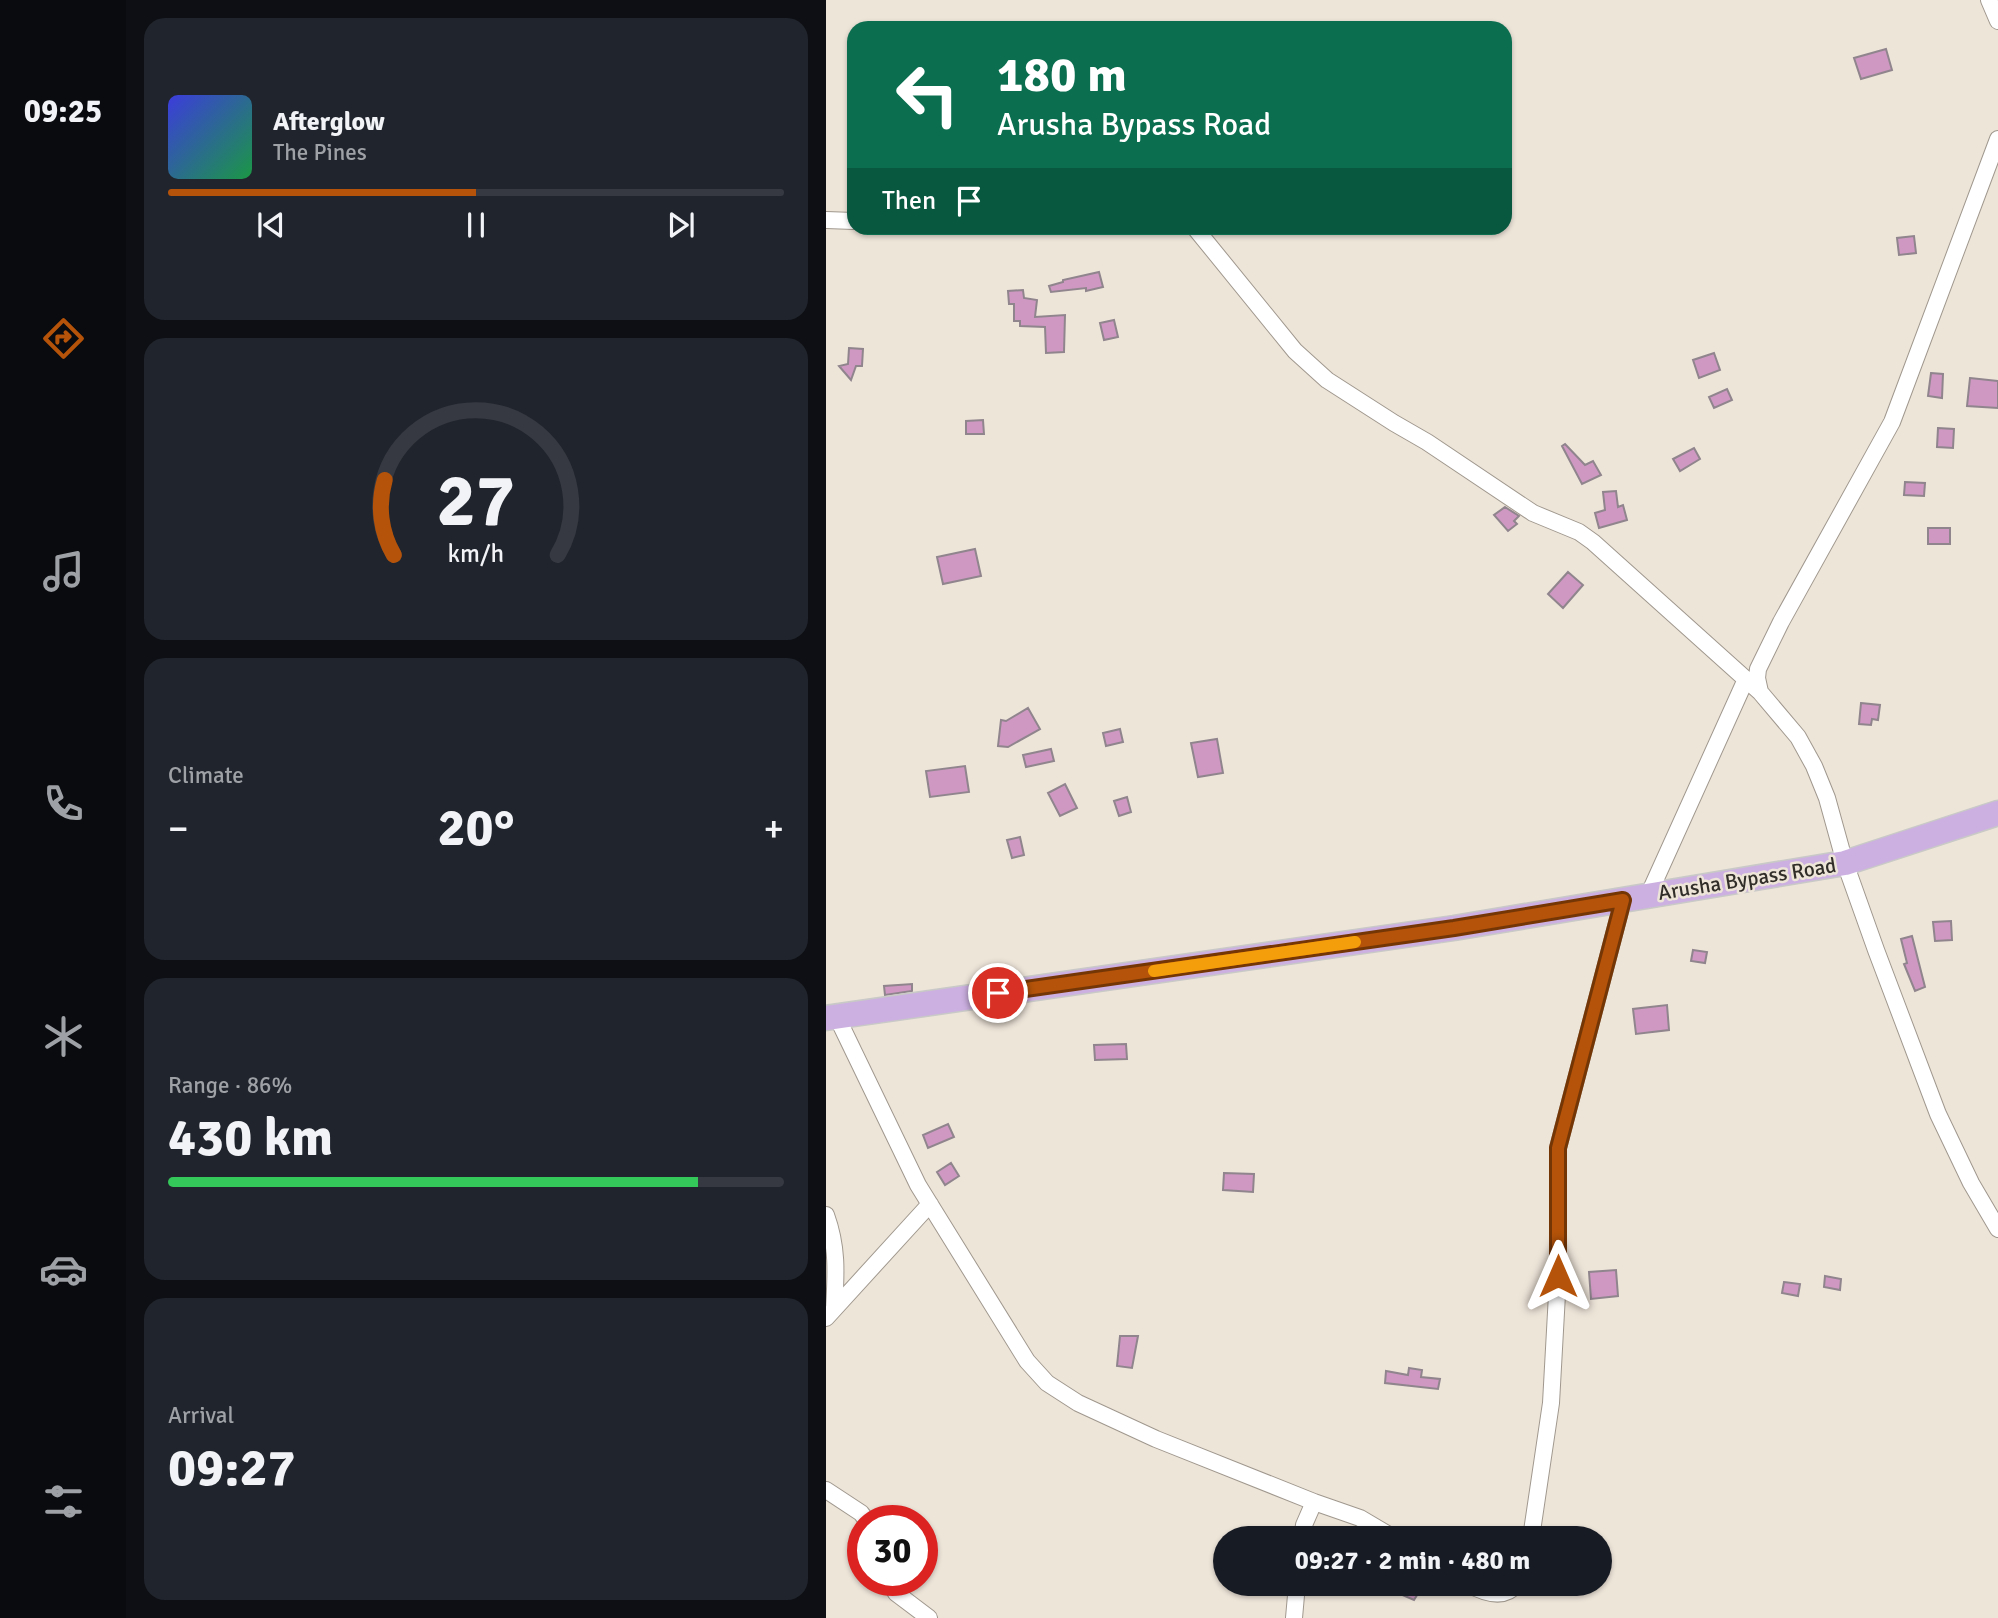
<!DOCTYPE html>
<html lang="en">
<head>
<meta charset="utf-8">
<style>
  :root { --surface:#171b24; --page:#20242c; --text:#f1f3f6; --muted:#9ea1a6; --line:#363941; --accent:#b45309 }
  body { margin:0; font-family:Signika,sans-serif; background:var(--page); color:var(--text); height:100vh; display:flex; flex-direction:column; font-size:26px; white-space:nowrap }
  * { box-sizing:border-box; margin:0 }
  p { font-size:23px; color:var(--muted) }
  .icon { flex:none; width:38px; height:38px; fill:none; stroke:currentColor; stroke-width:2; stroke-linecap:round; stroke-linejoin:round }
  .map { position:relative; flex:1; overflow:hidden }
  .drawer { display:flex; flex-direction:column; gap:18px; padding:18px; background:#0d0f14; width:700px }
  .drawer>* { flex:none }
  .hud { position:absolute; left:21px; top:21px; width:665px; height:214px; border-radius:21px; box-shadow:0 2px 5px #0004; background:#0b6e4f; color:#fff; overflow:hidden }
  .speed { position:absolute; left:21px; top:1505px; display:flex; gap:14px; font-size:35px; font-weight:700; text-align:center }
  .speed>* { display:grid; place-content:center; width:91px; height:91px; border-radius:50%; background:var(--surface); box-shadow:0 2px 5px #0004; line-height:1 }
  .speed .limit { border:10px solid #d22; background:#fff; color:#111 }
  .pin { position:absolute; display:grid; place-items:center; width:60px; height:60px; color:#fff; margin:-30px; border:4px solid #fff; border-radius:50%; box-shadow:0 2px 7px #0007 }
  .me { position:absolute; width:77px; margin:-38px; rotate:0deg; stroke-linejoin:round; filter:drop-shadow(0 0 5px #0008) }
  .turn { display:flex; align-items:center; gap:24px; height:147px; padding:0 35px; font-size:32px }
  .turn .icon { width:91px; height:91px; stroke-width:2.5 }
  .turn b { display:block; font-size:49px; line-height:60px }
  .then { display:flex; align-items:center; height:66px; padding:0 35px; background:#0003; gap:14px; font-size:26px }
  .big { font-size:52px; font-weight:700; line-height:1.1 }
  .drawer .widget { flex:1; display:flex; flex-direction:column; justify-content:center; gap:10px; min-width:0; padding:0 24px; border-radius:21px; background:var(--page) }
  .drawer .dial { align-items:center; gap:0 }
  .dial svg { height:182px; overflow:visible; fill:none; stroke:var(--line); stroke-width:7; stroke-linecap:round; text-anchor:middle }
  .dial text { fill:var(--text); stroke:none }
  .song { display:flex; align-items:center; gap:21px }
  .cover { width:84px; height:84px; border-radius:10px; background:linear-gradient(135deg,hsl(240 70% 55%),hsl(140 70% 35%)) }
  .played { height:7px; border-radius:4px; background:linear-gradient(90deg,var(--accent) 50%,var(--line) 50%) }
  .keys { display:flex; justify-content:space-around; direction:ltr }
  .heat { display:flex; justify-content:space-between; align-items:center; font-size:38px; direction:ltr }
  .charge { height:10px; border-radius:5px; background:linear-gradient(90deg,#34c759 86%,var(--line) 0) }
  .trip { position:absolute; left:387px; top:1526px; width:399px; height:70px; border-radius:35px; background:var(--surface); box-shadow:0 2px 5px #0004; font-weight:700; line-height:70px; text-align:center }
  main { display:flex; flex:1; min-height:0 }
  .dock { display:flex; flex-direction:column; width:126px; justify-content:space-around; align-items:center; background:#090b0e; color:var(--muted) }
  .dock .icon { width:49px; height:49px }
  .dock .current { color:var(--accent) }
  .dock b { font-size:32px; color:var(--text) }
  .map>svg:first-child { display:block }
</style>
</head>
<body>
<main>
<nav class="dock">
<b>09:25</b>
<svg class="icon current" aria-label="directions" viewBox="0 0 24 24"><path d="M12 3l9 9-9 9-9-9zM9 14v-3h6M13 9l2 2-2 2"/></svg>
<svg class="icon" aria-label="music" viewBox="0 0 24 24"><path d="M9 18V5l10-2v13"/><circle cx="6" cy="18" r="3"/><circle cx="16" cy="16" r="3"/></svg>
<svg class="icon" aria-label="phone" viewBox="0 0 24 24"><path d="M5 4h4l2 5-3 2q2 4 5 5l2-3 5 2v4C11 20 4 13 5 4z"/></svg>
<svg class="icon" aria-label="climate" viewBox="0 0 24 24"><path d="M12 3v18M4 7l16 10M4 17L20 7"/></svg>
<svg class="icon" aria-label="car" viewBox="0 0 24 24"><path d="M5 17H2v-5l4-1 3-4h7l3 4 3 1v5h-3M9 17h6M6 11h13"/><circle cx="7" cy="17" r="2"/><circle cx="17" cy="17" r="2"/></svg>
<svg class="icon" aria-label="filters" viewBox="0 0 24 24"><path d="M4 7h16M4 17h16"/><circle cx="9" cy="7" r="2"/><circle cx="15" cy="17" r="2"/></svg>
</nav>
<section class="drawer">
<div class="widget">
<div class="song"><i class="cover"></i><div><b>Afterglow</b><p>The Pines</p></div></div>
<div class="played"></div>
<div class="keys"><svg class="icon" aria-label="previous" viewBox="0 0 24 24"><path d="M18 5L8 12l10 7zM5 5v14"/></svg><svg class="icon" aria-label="pause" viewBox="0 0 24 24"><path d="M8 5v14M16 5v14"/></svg><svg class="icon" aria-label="next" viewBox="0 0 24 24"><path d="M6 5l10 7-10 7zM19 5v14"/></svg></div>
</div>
<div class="widget dial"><svg viewBox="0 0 100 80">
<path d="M14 69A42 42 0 1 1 86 69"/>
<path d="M14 69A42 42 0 0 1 10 36" stroke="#b45309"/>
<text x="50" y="56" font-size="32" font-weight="700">27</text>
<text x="50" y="72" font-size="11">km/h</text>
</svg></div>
<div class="widget"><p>Climate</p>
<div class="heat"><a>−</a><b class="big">20°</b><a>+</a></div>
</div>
<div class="widget"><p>Range · 86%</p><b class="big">430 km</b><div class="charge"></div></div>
<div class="widget"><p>Arrival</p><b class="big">09:27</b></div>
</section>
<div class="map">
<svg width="1172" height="1618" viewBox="0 0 1172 1618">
  <rect width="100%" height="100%" fill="#eee5d9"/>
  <path fill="#ce98c2" stroke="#90858d" stroke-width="2" d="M1060,49L1066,70L1035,79L1028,58Z
    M1088,236L1090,253L1073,255L1071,238Z
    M273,272L277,287L260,291V288L225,292L223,286L237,282V280Z
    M197,290L198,298L211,300L209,317L239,315L238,352L220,353L219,327L194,326V321H188V304H183L182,291Z
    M288,320L292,337L278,340L274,323Z
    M23,348L37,349L36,366H30L25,380L13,366L22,364Z
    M888,353L894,370L873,378L867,360Z
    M1105,373L1117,374L1116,398L1102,396Z
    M1144,378L1172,381V408L1141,406Z
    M901,389L906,400L888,408L883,397Z
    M157,420L158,434H140V421Z
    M1112,428L1128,429L1127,448L1111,447Z
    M739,444L759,465L767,461L775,475L756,484L736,446Z
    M868,448L874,459L854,471L847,459Z
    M1079,482L1099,483L1098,496L1078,495Z
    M790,491L792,507L797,505L801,520L773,528L769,513L779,510L777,492Z
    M679,507L693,516L688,521L691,524L682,531L668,515Z
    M1102,528H1124V544H1102Z
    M149,549L155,576L117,584L111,557Z
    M742,572L757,585L737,608L722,594Z
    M1035,703L1054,705L1052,720L1046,719L1045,725L1033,724Z
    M202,708L214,729L182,747L172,746L175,720L180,721Z
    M294,729L297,742L280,746L277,733Z
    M391,739L397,773L372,777L365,743Z
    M225,749L228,761L200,767L197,755Z
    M139,766L143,792L104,797L100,771Z
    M239,784L251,808L234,816L222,793Z
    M301,797L305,812L293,816L288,801Z
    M194,837L198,855L186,858L181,840Z
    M1125,921L1126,940L1109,941L1107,922Z
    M1086,936L1099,987L1089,991L1078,964L1081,963L1075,939Z
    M867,950L881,952L879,963L865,961Z
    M86,984V991L59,995L58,986Z
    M841,1005L843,1030L810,1034L807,1009Z
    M300,1044L301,1059L269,1060L268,1045Z
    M122,1124L128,1137L102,1148L97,1135Z
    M125,1163L133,1176L119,1185L111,1172Z
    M398,1173L428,1174L427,1192L397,1190Z
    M790,1270L792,1296L765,1299L763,1272Z
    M999,1276L1015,1279L1014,1290L998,1287Z
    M958,1282L974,1284L972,1296L956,1293Z
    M294,1336H312L306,1368L291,1366Z
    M583,1368L596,1370L595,1377L614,1379L612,1389L559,1383L560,1371L582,1375Z
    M551,1584H598L588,1600Z"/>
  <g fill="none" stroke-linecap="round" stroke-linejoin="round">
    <g stroke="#a0988e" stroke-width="18">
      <path id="minor" d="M1163,0L1172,21
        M1172,139L1066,422L955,622L932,669L931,678L934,692L972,737L988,766L1001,798L1019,863L1050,950L1112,1114L1145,1183L1172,1229
        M0,220L28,221
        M369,228L469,351L501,380L568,423L601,442L707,513L753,532L767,542L934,692
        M822,896L920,679
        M11,1017L92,1185L201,1361L221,1383L252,1403L330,1439L488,1502
        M0,1215C12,1248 10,1274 8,1309
        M0,1318L104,1204
        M0,1490L35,1513L41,1521
        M476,1538L478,1525L488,1502L534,1518L568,1538
        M705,1538L725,1403L732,1276V1148L797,900
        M62,1580L70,1593L103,1618
        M642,1584C658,1593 678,1600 691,1584
        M468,1618L471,1584"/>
    </g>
    <g stroke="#c9c9c7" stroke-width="27">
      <path id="primary" d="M0,1018L628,928L1019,863L1172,813"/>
    </g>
    <use href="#minor" stroke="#fff" stroke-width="16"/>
    <use href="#primary" stroke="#ccb0e1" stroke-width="24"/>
  </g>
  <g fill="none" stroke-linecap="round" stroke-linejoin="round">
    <g stroke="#753606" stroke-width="18">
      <path id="route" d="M172,993L628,928L797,900L732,1148V1276"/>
    </g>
    <use href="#route" stroke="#b45309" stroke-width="12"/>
    <path stroke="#f59e0b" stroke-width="12" d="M328,971L529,942"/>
  </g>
  <g text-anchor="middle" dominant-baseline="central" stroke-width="5" stroke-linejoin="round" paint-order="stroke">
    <g font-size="21" fill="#312e29" stroke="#eee5d9">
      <text transform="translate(921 879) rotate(-9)">Arusha Bypass Road</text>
    </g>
  </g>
</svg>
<div class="speed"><div class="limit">30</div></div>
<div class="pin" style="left:172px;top:993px;background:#d93025"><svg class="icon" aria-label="arrive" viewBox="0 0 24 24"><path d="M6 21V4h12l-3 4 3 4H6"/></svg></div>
<svg class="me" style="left:732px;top:1276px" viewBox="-20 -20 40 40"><path d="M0-17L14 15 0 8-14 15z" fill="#b45309" stroke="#fff" stroke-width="4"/></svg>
<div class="trip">09:27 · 2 min · 480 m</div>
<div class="hud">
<div class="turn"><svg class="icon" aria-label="left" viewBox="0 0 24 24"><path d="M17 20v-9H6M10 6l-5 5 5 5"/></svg><div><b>180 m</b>Arusha Bypass Road</div></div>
<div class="then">Then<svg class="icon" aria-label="arrive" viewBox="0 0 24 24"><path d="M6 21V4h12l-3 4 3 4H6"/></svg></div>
</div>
</div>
</main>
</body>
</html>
